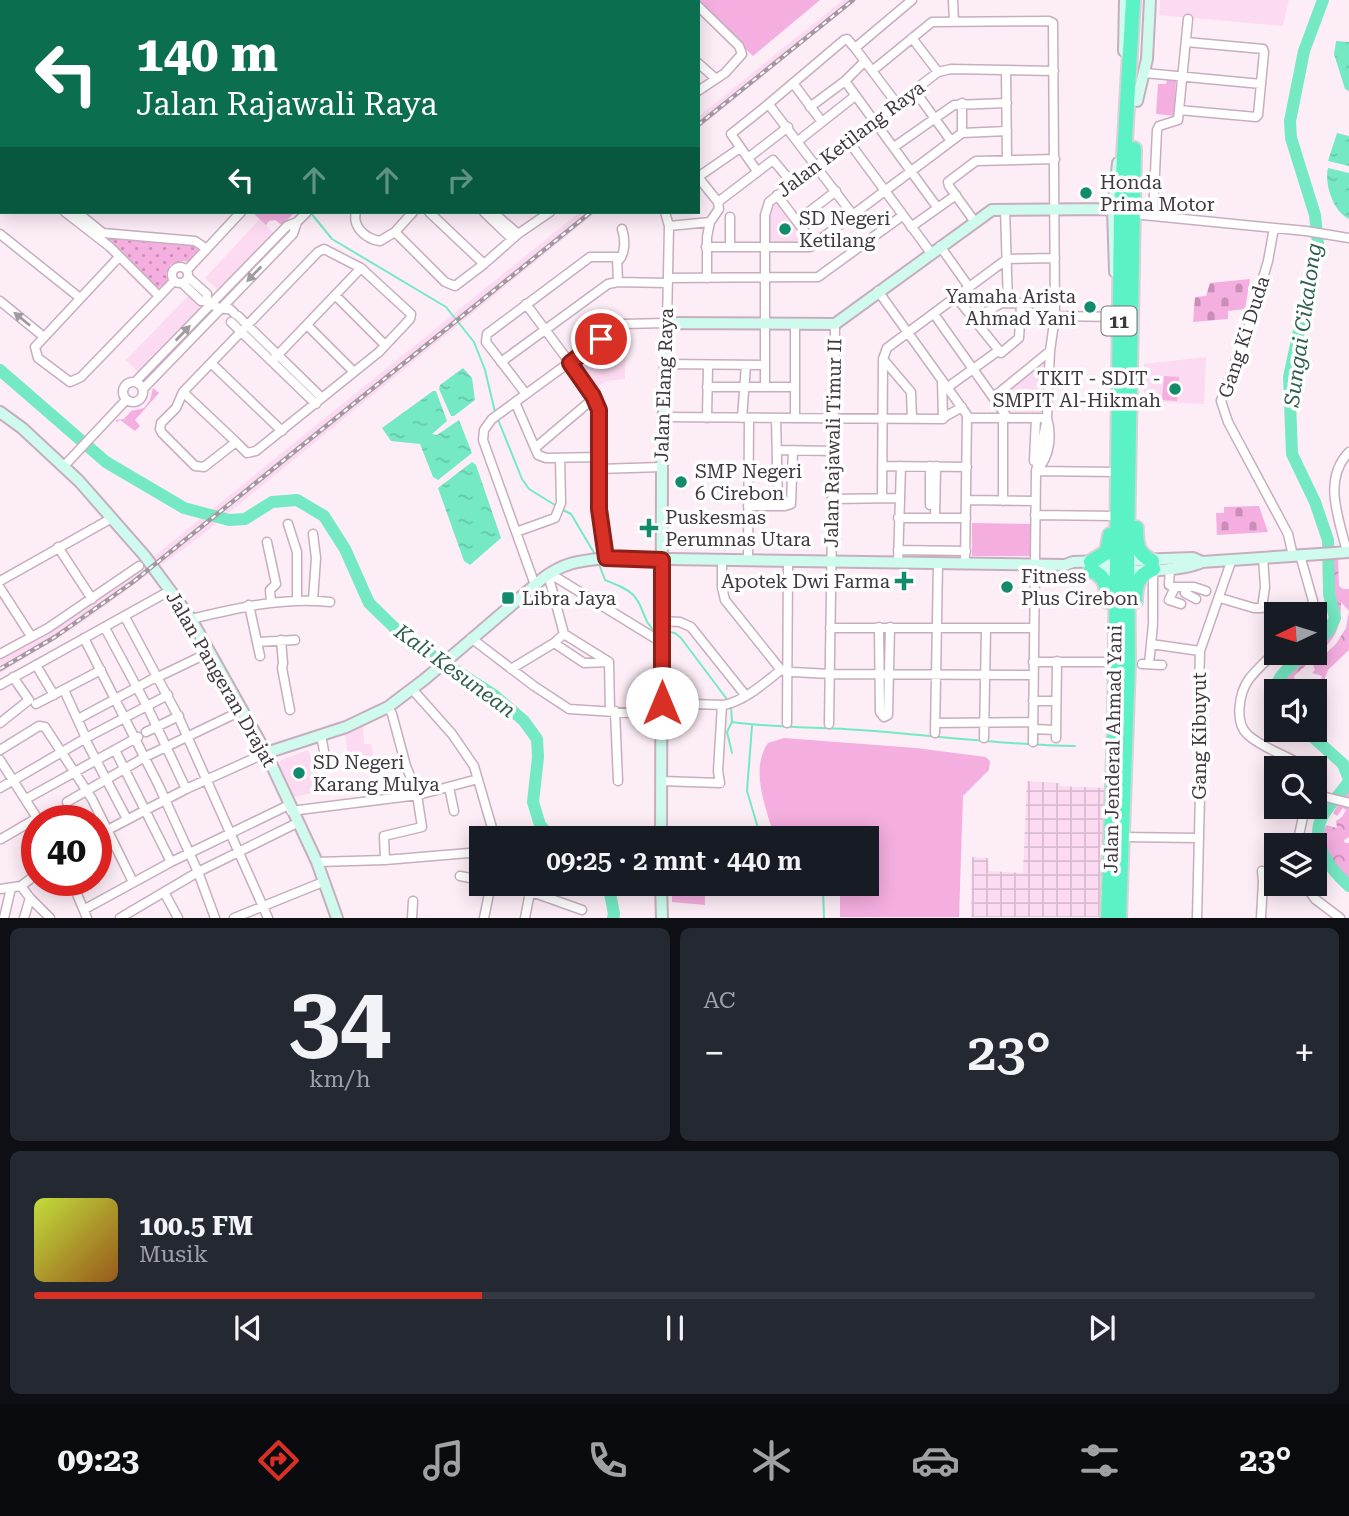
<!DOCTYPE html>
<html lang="id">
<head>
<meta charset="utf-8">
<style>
  :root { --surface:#171b24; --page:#242831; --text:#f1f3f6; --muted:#9ea1a6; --line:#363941; --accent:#d93025 }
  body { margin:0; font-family:"Roboto Serif",serif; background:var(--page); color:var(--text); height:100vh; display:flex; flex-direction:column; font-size:26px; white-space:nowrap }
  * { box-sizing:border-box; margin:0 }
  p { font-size:23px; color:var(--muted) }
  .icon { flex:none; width:38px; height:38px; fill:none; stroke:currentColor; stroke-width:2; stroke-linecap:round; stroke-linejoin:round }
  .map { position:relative; height:918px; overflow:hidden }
  .panel { display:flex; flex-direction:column; gap:10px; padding:10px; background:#0d0f14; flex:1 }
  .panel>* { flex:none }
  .top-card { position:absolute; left:0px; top:0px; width:700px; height:214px; box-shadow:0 4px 18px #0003; background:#0b6e4f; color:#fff; overflow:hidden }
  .needle { width:46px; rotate:266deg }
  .fabs { position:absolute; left:1264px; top:602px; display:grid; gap:14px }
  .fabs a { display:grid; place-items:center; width:63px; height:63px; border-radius:0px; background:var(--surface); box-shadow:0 4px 18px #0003; font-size:35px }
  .speed { position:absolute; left:21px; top:805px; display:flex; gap:14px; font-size:35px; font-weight:700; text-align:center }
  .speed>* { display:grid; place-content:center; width:91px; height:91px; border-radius:50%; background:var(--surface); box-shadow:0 4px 18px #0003; line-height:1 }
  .speed .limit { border:10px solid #d22; background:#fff; color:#111 }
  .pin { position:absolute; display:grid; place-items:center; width:60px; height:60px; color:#fff; margin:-30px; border:4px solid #fff; border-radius:50%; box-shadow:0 2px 7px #0007 }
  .me { position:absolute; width:77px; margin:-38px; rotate:0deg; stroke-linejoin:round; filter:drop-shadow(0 0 5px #0008) }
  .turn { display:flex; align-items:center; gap:24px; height:147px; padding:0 21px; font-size:32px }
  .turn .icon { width:91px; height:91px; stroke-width:2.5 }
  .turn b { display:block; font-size:49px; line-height:60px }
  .lanes { display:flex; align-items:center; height:66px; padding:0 21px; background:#0003; justify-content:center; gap:35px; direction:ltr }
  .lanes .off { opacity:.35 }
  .big { font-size:52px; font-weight:600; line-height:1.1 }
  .panel .card { flex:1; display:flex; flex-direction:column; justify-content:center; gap:10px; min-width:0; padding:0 24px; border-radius:10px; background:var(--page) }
  .panel .dial { align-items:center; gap:0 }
  .dial b { font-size:91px; line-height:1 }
  .song { display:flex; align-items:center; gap:21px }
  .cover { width:84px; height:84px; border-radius:10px; background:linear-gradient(135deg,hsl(70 70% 55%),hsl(30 70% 35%)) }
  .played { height:7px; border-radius:4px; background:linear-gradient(90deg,var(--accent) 35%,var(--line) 35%) }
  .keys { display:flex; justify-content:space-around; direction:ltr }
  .heat { display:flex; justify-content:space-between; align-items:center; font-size:38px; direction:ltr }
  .panel .tiles { flex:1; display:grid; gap:10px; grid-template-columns:1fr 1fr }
  .card:last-child { grid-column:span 2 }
  .trip { position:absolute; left:469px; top:826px; width:410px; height:70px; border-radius:0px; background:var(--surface); box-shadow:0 4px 18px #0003; font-weight:600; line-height:70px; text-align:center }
  .menu { display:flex; height:112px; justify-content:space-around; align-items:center; background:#090b0e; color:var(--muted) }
  .menu .icon { width:49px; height:49px }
  .menu .selected { color:var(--accent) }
  .menu b { font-size:32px; color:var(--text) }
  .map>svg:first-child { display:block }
</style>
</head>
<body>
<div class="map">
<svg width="1349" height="918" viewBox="0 0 1349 918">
  <defs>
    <pattern id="industrial-grid" width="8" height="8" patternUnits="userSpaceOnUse" patternTransform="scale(1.75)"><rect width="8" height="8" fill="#fcdaf1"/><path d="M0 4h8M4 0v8" fill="none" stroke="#d9bcd0"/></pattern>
    <pattern id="forest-crowns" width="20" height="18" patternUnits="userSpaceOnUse" patternTransform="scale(1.75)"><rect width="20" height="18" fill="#f5aee0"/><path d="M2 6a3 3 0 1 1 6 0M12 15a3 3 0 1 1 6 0" fill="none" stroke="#c88eb7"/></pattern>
    <pattern id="cemetery-stones" width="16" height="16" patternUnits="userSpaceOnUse" patternTransform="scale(1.75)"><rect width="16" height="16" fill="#f5aee0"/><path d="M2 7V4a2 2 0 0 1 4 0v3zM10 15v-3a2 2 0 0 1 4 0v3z" fill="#c88eb7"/></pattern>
    <pattern id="park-dots" width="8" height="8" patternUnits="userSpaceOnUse" patternTransform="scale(1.75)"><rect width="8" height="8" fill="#f5aee0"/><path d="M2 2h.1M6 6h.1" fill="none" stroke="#c88eb7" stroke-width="1.8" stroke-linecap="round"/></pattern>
    <pattern id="water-ripples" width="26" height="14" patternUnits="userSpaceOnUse" patternTransform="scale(1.75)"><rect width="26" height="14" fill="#75e9c3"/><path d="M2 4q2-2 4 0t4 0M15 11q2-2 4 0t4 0" fill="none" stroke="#66c8a9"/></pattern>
  </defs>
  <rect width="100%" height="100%" fill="#fdedf7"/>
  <path fill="#fcdaf1" d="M843,0H857L698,129V117Z
    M1160,0H1289L1283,26L1159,15Z
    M779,200L812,244L769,245V214L772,204Z
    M580,212H596L198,538L76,627L0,673V658L126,579Z
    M260,219L274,233L219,291L205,278Z
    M188,296L201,308L139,373L126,360Z
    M626,329L625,379L606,381L593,390L577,365Z
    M1206,357L1204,404L1144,401V364Z
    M1047,359L1044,412H1008L997,396L1039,363Z
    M363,726L364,744H371L375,763L358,764L357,767L350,768L345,735Z
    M308,750L323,791L293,797L278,766L281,760Z"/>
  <path fill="url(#industrial-grid)" d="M1027,781L1060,783V786L1106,788L1101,917H971L972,857L988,858L989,871L1023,873Z"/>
  <path fill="#f5aee0" d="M158,0H495L158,2Z
    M695,0H820L753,56Z
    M1167,79L1176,80L1174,116L1156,114L1158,84H1166Z
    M252,212H295L282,225L275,220L269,221L266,225Z
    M1164,376L1179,377L1177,401L1162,400Z
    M153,388L159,393L135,420L140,426L135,431L120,420L117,422L115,420L124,419L131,411L144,408L150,400Z
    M972,523L1032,524V556H972Z
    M784,738L916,748L986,757L990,761L989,770L963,796L959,917H840V891L831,884H866V838H774C767,808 749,771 768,743Z
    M672,884H705V905L672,902Z"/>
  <path fill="url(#forest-crowns)" d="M1338,558L1339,586L1343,589H1349V650L1328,670L1321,688L1316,694L1314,691H1278L1284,681L1309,655L1313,659L1294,676L1296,684L1305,682L1309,687L1319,686L1322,676L1312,673L1315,670L1313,665L1336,644L1346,628L1349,611L1341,602C1341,630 1335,639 1314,658L1310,654L1314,653L1338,622L1339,616L1332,585L1331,561Z
    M1349,788V837L1344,840L1345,843H1349V882L1324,852L1321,840L1326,825L1337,828L1336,821L1342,817L1346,810L1343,808L1337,816L1333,813Z"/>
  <path fill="url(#cemetery-stones)" d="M1250,279L1245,309L1228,311V319L1193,322L1195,297L1206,296L1210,283Z
    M1259,506L1268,532L1217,535L1216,513H1224V507Z"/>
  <path fill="url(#park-dots)" d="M105,237L192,244L198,247L199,252L190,263L184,261L171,264L166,274L168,282L157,289L124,259Z"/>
  <path fill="url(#water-ripples)" d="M1336,41L1349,42V91L1345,89L1334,54Z
    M1337,133L1349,136V166L1328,161Z
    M1328,168L1349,173V219C1333,212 1324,183 1328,168Z
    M463,368L472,378L475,400L454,416H451L439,389L440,385Z
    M433,391H436L447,421L432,434L437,435L459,420L472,453L438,480L433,477L420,444L391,441L382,428Z
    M472,462L476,465L501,538L470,565L464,561L438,488Z"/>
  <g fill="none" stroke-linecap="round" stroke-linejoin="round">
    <path stroke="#75e9c3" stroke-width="2" d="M0,167L2,164
      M311,213L332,239L446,307L474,342L485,370L495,412
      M497,417L522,479L529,489L555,505
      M563,510L571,514L596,556
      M599,564L605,580C615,584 629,589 635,597C644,608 644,624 656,632
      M669,632L675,633L681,638L729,702
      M731,707L732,722C775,728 817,727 860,730C932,735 1003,745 1075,746
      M732,722L727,732L732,753
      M752,726L747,791L761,838
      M815,884L823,889L824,918"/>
    <path stroke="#75e9c3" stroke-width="12" d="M0,370L106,462L184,508L229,520L245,519L272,502L297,500L324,516L345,549L369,603L405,638L494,695L524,721L537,739L538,757L533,802L540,825L551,838
      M1314,644L1329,630L1335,618L1329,594L1328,540L1315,502L1292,454L1289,377L1318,244L1315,215L1291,138L1290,121L1304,51L1323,0
      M1276,701C1270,679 1291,666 1305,653
      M1305,730L1343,764L1349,779
      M1349,781C1341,794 1329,804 1322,817C1309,843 1331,870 1349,886
      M605,884L609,888L614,914L613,918"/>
    <g stroke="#c7aebf" stroke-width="11">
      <path id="street" d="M591,0L599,2
        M692,0L693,2
        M953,0L954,22
        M39,2L42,0
        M102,2L104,0
        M499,2L500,0
        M512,2L514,0
        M559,2L561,0
        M634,2L643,0
        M698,6L739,46L742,54L725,73L698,91
        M912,38L938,72
        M0,45H2
        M698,63L715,78
        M0,68L2,69
        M1006,70L1007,160
        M872,71L932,22L1049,21L1053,23L1055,316L1050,351L1047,418L1036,471L1033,742
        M1145,73L1261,84
        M845,81L864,62
        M793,83L822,122
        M915,91L951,141
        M962,103V133
        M897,104L855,48L912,0
        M766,106L844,40L847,39L855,48
        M810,107L845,81L937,207
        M1179,110L1256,117L1258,115L1264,52L1263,49L1186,42
        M0,129L2,126
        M798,141L855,96
        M849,142L931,253
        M894,147L954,105L1007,103
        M748,158L788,127
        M757,171L731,134L766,106H770L853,215
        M698,177L740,148
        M698,177L718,202
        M0,191L2,189
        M777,195L814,244
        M1005,209L1008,303
        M65,212L110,247L159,296
        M77,212L103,233L195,241L207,249
        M356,212C352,226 365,239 380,241L395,232L413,212
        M429,212L484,264
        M484,212L512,239
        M493,212L518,234
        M1143,215L1306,231L1349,238
        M1153,216L1157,130L1159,126L1178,120L1188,19
        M797,221L836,191
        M975,222L949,186L948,182L976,161L1055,159
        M669,226L710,222L719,209L718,202L773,160L793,184
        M911,227L956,195
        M1274,228L1268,261L1250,322L1221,401L1228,422L1288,534L1293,556
        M395,232L445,282L455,286L484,264L518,234L550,212
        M0,234L80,298
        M940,246L969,287
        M706,247H810L962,133L1007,131
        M730,247V217
        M324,249L361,268L411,314L410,319L379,352L256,451L247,453L236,442L204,467L195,466L162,433L160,429L161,423L176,408L183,392L318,252Z
        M118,258L35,347L38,358L70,382L81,377L174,281
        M618,261C626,254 625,238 622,229
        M172 275a8 8 0 1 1 16 0a8 8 0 1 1-16 0Z
        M187,270L241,212
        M188,277L207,294V301C211,306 224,310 230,309L235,314
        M668,278L818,277L902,216
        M707,278V237L710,222
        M182,283L201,301H207
        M878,291L967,415L965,564
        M335,295L385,345
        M956,297L1001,353L1019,338L1021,305
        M0,301L44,337
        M526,304L570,363L597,404L599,509L606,558
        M934,314L1007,417
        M238,316L322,398
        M1055,316L1119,317
        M974,320L1001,303L1055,304
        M231,322L316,404
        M307,325L354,372
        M883,359L911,392L912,419
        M272,361L361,268
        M501,362L608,284L618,282L667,283
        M211,363L282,431
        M664,364L765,365
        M942,380L943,419
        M123 392a10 10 0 1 1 20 0a10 10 0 1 1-20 0Z
        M135,382L287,226L297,222
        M707,387H795
        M765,387V215L769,202L938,72L951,69L1054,71
        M948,387L998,351
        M143,389L293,234L297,222L307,212
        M183,392L236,442
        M526,394L486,342L487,334L590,257H617L618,282
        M995,396L1050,351
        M515,402L538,455L546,458L598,457
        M663,417L941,419L962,407
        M707,418L708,365
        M742,418L746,365
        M776,418L778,506
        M795,418V325
        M967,418H1047C1052,435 1050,456 1038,469
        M535,448L594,398
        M778,450L833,451
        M1034,461L1036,418
        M64,466L126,400
        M882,466L967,467
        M598,469L662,467
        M1036,471L1117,472
        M882,498L883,359L887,348L1007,259L1055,258
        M832,499L899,498
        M966,500L1035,501
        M1003,501V417
        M930,505V466
        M748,506H785L791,504L793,451
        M1035,515L1117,516
        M898,518H966
        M935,518L936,466
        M288,524L297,552V601
        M516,532L555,518L561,503L560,458
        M313,534L316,558L313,600
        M267,542L276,584L270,590L271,603
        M58,547L92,599
        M898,550L966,551
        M1347,552C1339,518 1322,480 1349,452
        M1300,555L1313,601L1309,614
        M722,560V587L725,600L781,670L793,672L830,674L1033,675
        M748,560L749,418
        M898,563L901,466
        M1170,568L1169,585L1175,587L1169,600L1181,604
        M549,573L661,642
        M548,574L564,634L609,662L610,710
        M0,581L112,518
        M535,585L483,440L484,430L492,419L622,324L667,323L669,226L665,212
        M1175,587H1194L1206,591
        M0,588L31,636
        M1187,588L1185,593L1196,599
        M1220,598L1254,608H1262L1265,587L1263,557
        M249,605L260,656
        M125,617L179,718L268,918
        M191,619C237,608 282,597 330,602
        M1153,620V569
        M662,621L680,622L691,627L746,696
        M879,627L880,712L884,717L888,715L890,627
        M105,628L148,708L186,789
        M830,628H1034
        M84,638L158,784L198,872L215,918
        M471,638L534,686L569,709L661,715
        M281,640L283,663L282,668L290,710
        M257,642L295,640
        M554,643L584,663L609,662
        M1151,644L1200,651
        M1276,651C1267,660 1257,669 1249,679C1239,693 1234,723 1248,735C1265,750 1288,755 1306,768
        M0,654L48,628L139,566
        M1033,662H1112
        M1142,664L1162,665
        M1149,664L1153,624
        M36,665L54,695
        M511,669L554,643L564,634
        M158,677L210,652
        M0,685L171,590
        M412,689L452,734L474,766L495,838
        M1033,701H1056
        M661,703L724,705C746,700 764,683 781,670
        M36,704L101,670
        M388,707L392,714L406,766L418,795
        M615,711L618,781
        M78,719L158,676
        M0,723L29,700L13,677
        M787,723L788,561
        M935,723L1033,722
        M829,724L835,324
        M1033,729L1056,730
        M146,732L179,716
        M935,733L938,563
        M321,735L326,762
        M86,738L168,695
        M984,738L986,628
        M1056,738L1057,661
        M85,739L127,819
        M0,750L39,726L45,727L92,799L133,882
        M115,750L171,862
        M0,760L39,821
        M661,781L720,783L718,771L722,705
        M449,787L454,811
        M0,788L86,738L64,690
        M1314,794L1349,803
        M26,799L138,737
        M67,802L145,757L243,710
        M291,811L418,795L478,779
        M96,836L186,789L266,753
        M1122,837L1198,838
        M1,839L37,818
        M1297,845L1305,807
        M385,860L384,836L422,827L417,795
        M317,862L385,860L481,852
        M1262,871L1263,882L1276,883
        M460,876L481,880
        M71,880L87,918
        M498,884L540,895L582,910
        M1283,884L1304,885
        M1304,884L1315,899L1340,918
        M21,886L30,898L50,918
        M0,889L21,886L37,874
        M164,892L178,918
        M85,909L171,862L289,805
        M4,918L11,888
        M24,918L30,898
        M120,918L198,872L297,823
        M234,918L323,882
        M412,918L413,901
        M484,918L491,884
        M525,918L530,892
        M1197,918L1202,713L1199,687L1200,651L1232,559
        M1261,918L1263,882"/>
    </g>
    <g stroke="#c7aebf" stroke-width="14">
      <path id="secondary" d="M1124,51L1125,0
        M1137,101L1147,59L1150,0
        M1115,272L1113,209L1118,163
        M0,412L22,428L79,481L144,555L191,619L266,753L317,862L337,918
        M1091,570C1120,570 1177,574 1202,562L1349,552
        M266,753L346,727L388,707L425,679L542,579C564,562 579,561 606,558L1065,565L1073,562L1193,558L1202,562
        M661,838L662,467L667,323L835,324L992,210L1113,209
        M661,884L662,918"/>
    </g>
    <g stroke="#d5d3d5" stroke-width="18">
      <path id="highway" d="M1136,528C1136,545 1137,553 1152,561
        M1091,562L1107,552L1110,535
        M1091,570C1106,577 1107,585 1107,601
        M1135,601C1135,584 1138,576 1153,569
        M1108,918L1115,729L1121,210L1133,0
        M1119,918L1128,663L1127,543L1134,149"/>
    </g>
    <use href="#street" stroke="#fff" stroke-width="8"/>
    <use href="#secondary" stroke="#cefbee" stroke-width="10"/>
    <use href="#highway" stroke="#5bf3c6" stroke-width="14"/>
    <g stroke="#a597a0" stroke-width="4.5">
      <path id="rail" d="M109,2L111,0
        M698,125L853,0
        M0,151L2,149
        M0,669L55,637L133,582L591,212"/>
    </g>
    <use href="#rail" stroke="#fff" stroke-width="2" stroke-dasharray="5" stroke-linecap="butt"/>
  </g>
  <defs><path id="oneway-solid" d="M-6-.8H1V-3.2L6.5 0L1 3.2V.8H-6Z" transform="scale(1.75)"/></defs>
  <g fill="#a09b9e">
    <use href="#oneway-solid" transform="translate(254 274) rotate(134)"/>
    <use href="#oneway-solid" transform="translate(22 319) rotate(-141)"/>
    <use href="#oneway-solid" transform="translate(183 333) rotate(-46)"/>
  </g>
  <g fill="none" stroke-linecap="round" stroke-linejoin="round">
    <g stroke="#8d1f18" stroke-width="18">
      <path id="route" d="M601,339L570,363L593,396L599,410V509L606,558L662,560V703"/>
    </g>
    <use href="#route" stroke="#d93025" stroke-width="12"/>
  </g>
  <g fill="#128a6c" stroke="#fff" stroke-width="2.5">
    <circle cx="1086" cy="193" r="7"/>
    <circle cx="785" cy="229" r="7"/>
    <circle cx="1090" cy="307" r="7"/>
    <circle cx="1175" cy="389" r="7"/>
    <circle cx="681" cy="482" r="7"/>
    <path d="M645.5 517.5h7v7h7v7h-7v7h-7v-7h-7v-7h7z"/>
    <path d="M900.5 570.5h7v7h7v7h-7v7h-7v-7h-7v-7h7z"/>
    <circle cx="1007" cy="587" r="7"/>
    <rect x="501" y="591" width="14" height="14" rx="3.5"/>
    <circle cx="299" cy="773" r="7"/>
  </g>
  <g text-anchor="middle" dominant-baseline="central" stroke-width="7" stroke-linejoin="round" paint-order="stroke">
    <rect fill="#fff" stroke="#7a7378" stroke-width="2" x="1101.5" y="306.5" width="35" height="29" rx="5"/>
    <g font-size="18" font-weight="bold" fill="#41373e">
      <text x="1119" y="321">11</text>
    </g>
    <g font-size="19" fill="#41373e" stroke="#fff">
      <text transform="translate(851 139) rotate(-37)">Jalan Ketilang Raya</text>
      <text transform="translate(1244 337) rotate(-72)">Gang Ki Duda</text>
      <text transform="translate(664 385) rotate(-88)">Jalan Elang Raya</text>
      <text transform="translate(833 443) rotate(-89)">Jalan Rajawali Timur II</text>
      <text transform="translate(221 679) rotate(60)">Jalan Pangeran Drajat</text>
      <text transform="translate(1199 736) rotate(-90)">Gang Kibuyut</text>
      <text transform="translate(1113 749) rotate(-89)">Jalan Jenderal Ahmad Yani</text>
    </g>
    <g font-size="19" fill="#41373e" stroke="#fff" text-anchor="start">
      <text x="1100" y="182">Honda<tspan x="1100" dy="22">Prima Motor</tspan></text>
      <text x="799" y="218">SD Negeri<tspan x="799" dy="22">Ketilang</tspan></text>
      <text x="1076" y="296" text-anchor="end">Yamaha Arista<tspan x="1076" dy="22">Ahmad Yani</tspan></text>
      <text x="1161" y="378" text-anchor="end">TKIT - SDIT -<tspan x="1161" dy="22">SMPIT Al-Hikmah</tspan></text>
      <text x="695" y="471">SMP Negeri<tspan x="695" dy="22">6 Cirebon</tspan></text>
      <text x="665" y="517">Puskesmas<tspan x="665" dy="22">Perumnas Utara</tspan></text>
      <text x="1021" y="576">Fitness<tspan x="1021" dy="22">Plus Cirebon</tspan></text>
      <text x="890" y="581" text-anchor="end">Apotek Dwi Farma</text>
      <text x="522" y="598">Libra Jaya</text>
      <text x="313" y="762">SD Negeri<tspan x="313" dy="22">Karang Mulya</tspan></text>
    </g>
    <g font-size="21" font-style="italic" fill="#2d5e4e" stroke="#fff">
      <text transform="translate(1303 325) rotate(-82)">Sungai Cikalong</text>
      <text transform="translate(455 671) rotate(36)">Kali Kesunean</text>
    </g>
  </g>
</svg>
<div class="fabs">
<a><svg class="needle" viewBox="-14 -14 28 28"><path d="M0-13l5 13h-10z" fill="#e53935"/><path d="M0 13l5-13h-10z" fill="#9ea1a6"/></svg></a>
<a><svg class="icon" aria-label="sound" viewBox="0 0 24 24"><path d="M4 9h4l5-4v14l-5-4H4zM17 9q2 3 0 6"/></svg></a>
<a><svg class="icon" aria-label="search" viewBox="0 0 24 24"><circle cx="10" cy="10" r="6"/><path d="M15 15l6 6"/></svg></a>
<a><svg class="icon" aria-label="layers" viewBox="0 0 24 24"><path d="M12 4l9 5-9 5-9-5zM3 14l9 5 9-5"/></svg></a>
</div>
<div class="speed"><div class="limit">40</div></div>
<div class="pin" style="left:601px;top:339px;background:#d93025"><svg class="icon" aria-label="arrive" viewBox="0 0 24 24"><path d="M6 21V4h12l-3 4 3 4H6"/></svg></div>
<svg class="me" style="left:662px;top:703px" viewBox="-20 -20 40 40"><circle r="19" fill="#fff"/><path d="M0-13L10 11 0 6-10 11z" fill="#d93025"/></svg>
<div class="trip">09:25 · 2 mnt · 440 m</div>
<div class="top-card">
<div class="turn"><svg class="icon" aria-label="left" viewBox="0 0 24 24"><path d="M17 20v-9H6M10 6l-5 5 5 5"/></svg><div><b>140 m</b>Jalan Rajawali Raya</div></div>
<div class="lanes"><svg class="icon" aria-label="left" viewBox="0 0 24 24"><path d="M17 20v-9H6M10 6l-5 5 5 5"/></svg><svg class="icon off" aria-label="ahead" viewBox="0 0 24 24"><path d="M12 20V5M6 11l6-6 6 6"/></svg><svg class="icon off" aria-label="ahead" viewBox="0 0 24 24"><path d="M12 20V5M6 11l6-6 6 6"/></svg><svg class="icon off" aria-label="right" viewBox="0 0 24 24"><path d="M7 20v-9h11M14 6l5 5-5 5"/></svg></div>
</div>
</div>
<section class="panel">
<div class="tiles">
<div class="card dial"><b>34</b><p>km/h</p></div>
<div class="card"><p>AC</p>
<div class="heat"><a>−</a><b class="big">23°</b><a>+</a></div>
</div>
<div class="card">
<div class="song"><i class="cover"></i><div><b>100.5 FM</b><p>Musik</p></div></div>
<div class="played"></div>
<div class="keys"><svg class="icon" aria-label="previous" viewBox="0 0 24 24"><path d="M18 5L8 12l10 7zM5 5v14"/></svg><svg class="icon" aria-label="pause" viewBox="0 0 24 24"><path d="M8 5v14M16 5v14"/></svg><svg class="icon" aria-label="next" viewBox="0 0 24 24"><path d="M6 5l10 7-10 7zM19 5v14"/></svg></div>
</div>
</div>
</section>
<nav class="menu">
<b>09:23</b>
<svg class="icon selected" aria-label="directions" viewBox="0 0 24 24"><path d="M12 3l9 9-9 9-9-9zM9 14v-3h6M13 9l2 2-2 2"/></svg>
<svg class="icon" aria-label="music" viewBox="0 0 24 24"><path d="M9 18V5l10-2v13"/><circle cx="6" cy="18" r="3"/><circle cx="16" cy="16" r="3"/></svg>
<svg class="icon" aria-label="phone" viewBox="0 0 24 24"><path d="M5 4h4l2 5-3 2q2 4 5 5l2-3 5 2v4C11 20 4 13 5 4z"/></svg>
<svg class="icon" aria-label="climate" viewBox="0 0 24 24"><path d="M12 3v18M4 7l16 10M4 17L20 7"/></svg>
<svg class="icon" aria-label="car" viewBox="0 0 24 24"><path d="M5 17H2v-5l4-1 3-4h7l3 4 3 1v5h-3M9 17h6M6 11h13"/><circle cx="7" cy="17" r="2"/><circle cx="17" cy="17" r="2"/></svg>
<svg class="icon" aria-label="filters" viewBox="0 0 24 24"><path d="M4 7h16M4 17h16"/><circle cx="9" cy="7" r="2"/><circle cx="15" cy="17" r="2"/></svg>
<b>23°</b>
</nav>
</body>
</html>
